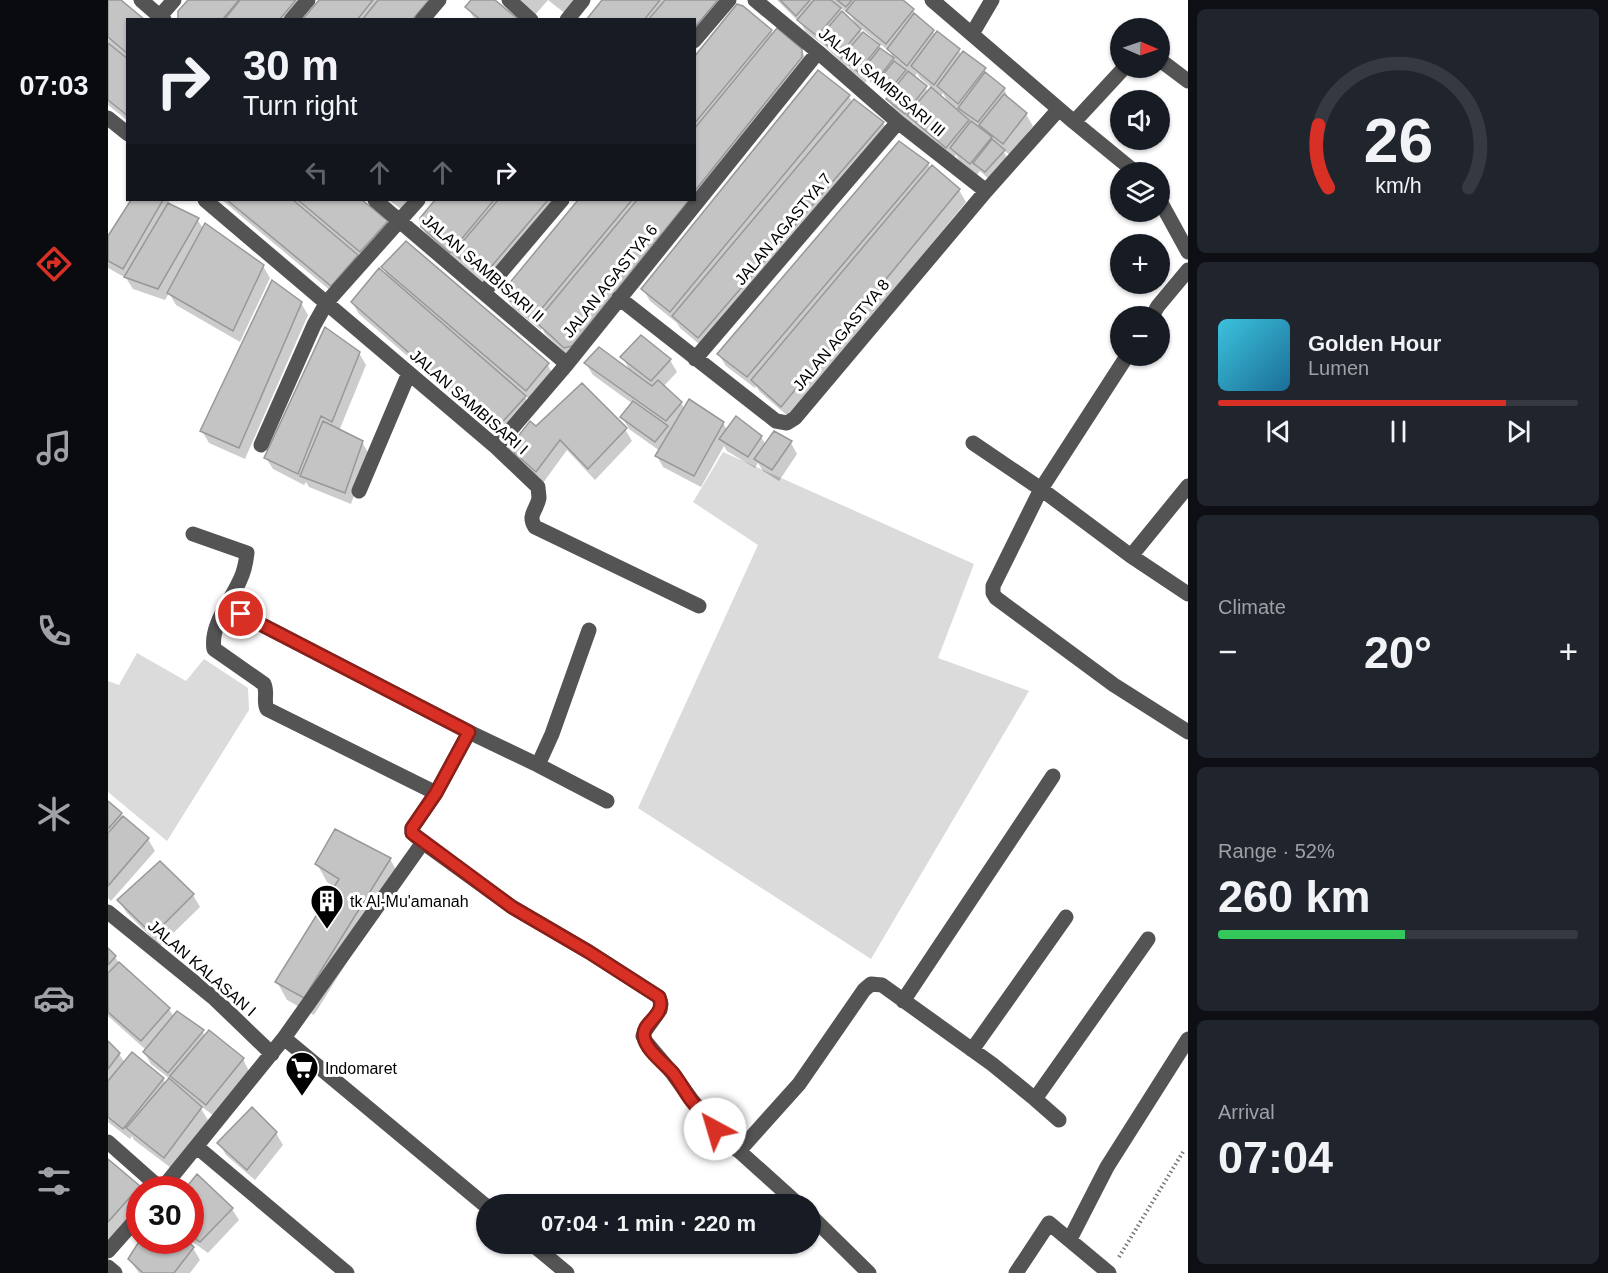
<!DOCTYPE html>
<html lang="en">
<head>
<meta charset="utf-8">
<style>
  :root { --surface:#171b24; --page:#20242c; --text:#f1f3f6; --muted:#9ea1a6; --line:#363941; --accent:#d93025 }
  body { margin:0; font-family:Arial,sans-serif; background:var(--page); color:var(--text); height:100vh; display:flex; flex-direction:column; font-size:22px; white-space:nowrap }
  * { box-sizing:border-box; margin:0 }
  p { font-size:20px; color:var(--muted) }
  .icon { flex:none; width:33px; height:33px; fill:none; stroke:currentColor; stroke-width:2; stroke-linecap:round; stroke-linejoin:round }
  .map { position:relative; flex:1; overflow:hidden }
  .side { display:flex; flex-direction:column; gap:9px; padding:9px; background:#0d0f14; width:420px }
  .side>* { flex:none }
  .top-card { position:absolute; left:18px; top:18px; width:570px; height:183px; border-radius:0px; box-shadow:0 2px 4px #0004; background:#171b24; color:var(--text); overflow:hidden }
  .needle { width:39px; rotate:92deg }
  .buttons { position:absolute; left:1002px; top:18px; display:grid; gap:12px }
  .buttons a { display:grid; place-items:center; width:60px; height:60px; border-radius:50%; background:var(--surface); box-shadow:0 2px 4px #0004; font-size:30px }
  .speed { position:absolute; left:18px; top:1176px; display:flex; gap:12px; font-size:30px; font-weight:700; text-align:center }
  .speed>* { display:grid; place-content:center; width:78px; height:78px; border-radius:50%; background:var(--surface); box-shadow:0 2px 4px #0004; line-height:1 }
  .speed .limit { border:9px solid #d22; background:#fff; color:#111 }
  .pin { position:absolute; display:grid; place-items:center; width:51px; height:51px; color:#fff; margin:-26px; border:3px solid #fff; border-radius:50%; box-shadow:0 2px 6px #0007 }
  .me { position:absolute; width:66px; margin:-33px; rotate:321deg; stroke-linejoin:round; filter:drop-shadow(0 0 4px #0008) }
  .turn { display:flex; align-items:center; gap:21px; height:126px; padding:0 18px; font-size:27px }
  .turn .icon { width:78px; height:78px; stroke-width:2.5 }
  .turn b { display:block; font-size:42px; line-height:51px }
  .lanes { display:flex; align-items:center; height:57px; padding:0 18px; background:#0003; justify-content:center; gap:30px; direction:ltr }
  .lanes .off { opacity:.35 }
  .big { font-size:45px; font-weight:700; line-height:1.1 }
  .side .card { flex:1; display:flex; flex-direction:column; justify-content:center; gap:9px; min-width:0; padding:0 21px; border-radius:9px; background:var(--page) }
  .side .dial { align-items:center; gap:0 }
  .dial svg { height:156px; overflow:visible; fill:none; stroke:var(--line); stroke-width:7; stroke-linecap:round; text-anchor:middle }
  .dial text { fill:var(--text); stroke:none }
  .song { display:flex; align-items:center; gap:18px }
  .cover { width:72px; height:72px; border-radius:9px; background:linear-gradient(135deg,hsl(190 70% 55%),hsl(200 70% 35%)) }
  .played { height:6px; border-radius:3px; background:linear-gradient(90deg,var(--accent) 80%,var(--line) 80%) }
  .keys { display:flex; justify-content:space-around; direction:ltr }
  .heat { display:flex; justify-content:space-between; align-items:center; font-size:33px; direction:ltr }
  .charge { height:9px; border-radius:4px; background:linear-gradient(90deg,#34c759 52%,var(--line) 0) }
  .trip { position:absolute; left:368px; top:1194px; width:345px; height:60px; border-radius:30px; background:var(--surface); box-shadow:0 2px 4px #0004; font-weight:700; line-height:60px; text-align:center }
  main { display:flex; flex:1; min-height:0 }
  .dock { display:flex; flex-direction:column; width:108px; justify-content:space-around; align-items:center; background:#090b0e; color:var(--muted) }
  .dock .icon { width:42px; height:42px }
  .dock .active { color:var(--accent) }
  .dock b { font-size:27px; color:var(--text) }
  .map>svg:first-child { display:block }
</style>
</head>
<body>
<main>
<nav class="dock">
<b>07:03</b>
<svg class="icon active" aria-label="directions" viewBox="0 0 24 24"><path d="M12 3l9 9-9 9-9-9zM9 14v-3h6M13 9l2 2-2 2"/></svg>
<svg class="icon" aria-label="music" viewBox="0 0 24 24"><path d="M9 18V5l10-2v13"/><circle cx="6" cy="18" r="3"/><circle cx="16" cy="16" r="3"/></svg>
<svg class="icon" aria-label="phone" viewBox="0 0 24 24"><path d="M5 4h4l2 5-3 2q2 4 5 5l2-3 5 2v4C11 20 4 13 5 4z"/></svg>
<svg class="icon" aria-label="climate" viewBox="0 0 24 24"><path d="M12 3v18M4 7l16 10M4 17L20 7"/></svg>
<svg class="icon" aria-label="car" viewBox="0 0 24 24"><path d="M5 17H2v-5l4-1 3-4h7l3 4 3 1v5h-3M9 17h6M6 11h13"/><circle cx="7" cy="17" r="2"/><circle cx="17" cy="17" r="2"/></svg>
<svg class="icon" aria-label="filters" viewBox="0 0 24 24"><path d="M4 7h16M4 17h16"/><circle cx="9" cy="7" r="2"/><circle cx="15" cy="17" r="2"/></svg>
</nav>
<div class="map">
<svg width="1080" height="1273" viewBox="0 0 1080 1273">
  <rect width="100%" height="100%" fill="#fff"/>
  <path fill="#dbdbdb" d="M615,452L866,564L830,658L921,691L763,959L530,808L650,545L585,502Z
    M29,653L78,681L96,659L140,688L141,710L59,841L0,792V681L11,685Z"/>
  <path fill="#0003" fill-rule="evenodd" d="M0,0H11L20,20V121L0,105Z
    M82,0H204L187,20H72Z
    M213,0H337L321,20H196Z
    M365,0H385L409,20H367L359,7Z
    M412,0H440L427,15L416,6Z
    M440,0H469L458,14Z
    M496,0H620L586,47V20H480Z
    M669,0H793L805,10L810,19L825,31L827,35L850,50L854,55L876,69L882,78L896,89L902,101L918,114L925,126L902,155L894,149L902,162L885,183L872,171L869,175L851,160L848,155L845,158L808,127L805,123L804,124L787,111L780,99L781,97L775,91L774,93L763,83L760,79L757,83L742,70L740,66L738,67L717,46L698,32L694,25ZM731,7L743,16L749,26L735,14ZM749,25L782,52L786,60L773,50L769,43L755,35ZM809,73L812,78L824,88L820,92L817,87L806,78ZM835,93L840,103L832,97Z
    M663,31L665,35L693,50L700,62L464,359L437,334L434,328L433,330L405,308L397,291L472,200H586V59Z
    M741,96L744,102L746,101L775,123L782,135L597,349L572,328L569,323L542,301L535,289Z
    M820,164L823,169L851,190L858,202L681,417L652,392L648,386L647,388L618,366L611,355Z
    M24,200H60L64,207L89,219L96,230L155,266L162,278L132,342L68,305L61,293L57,300L25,289L18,278L0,268V239Z
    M114,200H251L278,222L285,234L259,263L249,255L256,267L230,297Z
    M281,200H300L293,209Z
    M329,200H457L381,287L353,265L351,261L349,263L321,239L314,227L313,218Z
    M275,267L439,364L446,376L425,402L415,394L424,409L396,440L251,314L244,302L281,279Z
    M193,303L200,315L137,459L101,443L94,431Z
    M534,337L562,360L569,372L555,387L573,403L577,409L581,401L615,423L619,430L653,437L658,445L683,443L689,454L671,481L655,471L650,463L647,468L619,451L616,446L593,487L555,467L549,456L552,451L521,429L514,417L525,404L485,375L478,364L523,372L514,357Z
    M251,353L258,365L231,431L254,442L261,454L243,504L201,487L198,482L196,485L165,469L158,458Z
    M429,428L517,429L524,441L487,480L459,450L435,483L410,460L403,449Z
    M0,803L13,814L15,819L40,839L47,851L3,901L0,898Z
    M282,859L292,877L206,1015L179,1000L169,982L228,888L219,882L209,864Z
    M85,895L92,907L52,946L18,912L11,900Z
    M0,950L7,957L11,963L61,1009L66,1017L94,1031L98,1037L135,1059L141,1071L106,1116L90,1104L100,1120L63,1168L26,1140L24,1136L22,1139L0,1122V1043L11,1054L17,1063L55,1079L58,1084L62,1079L43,1064L36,1052L38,1050L0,1016Z
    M168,1133L175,1145L147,1180L118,1155L111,1143Z
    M0,1161L33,1190L32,1206L0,1241Z
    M89,1176L124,1209L131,1220L100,1253L82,1240V1190Z
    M85,1248L92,1260L82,1273H31L21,1259Z"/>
  <path fill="#c4c4c4" stroke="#989898" stroke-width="1.5" d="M0,0H13L37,20H20V54L0,37Z
    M80,0H131L114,20H70V11Z
    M132,0H188L171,20H116Z
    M211,0H265L249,20H194Z
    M270,0H321L304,20H254Z
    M363,0H387L411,20H373L357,7Z
    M494,0H552L536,20H478Z
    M557,0H610L586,28V20H540Z
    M672,0H702L688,16Z
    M706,0H723L733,8L709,36L689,20Z
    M729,0H744L738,7Z
    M747,0H795L806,9L778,44L738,11Z
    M629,4L635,6L664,30L586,124V57Z
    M734,11L753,29L731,56L711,38Z
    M806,13L826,30L799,66L779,49Z
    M669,28L694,49V57L586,192V129Z
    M829,31L852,49L826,85L803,66Z
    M755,32L772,45L750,72L733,58Z
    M0,43L20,59V116L0,100Z
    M772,48L786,58L767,82L754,71Z
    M855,51L878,68L850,104L829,86Z
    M786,61L798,70L780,92L769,82Z
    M710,70L742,95L562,312L533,289Z
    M800,71L819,86L797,114L778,99Z
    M877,72L897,88L870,122L850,108Z
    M823,87L861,120L838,148L799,115Z
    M896,94L919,113L895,144L871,125Z
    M746,99L776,122L590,338L564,316Z
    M863,121L884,137L862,164L842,148Z
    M884,139L897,150L877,172L865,163Z
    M791,141L821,163L639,377L609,354Z
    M824,165L852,189L673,407L643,380Z
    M23,200H55L15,269L0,261V236Z
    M119,200H185L250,255L223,286Z
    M190,200H254L280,221L252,252Z
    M327,200H386L342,253L313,227L312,218Z
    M390,200H440L377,274L373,275L345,253Z
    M470,200H524L425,319L396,296L395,291Z
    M529,200H581L464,346L456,348L428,322Z
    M60,203L91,218L50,289L16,277Z
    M97,223L156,265L125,331L59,293Z
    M298,241L441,363L418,391L273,267Z
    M271,268L418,396L388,429L243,302Z
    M164,280L194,302L131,448L92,431Z
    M217,327L252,352L224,422L213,416L190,474L156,458Z
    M533,335L563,359L543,381L512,357Z
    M491,347L544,386L550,380L574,402L558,421L476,363Z
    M474,383L519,428L480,469L452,440L428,472L401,448L422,421L428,426Z
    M581,399L616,422L586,476L547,456Z
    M525,401L560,426L547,442L512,417Z
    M628,416L654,436L640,457L611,439Z
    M215,421L255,441L237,493L192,476Z
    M666,431L684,441L664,470L646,459Z
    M0,801L14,813L0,829Z
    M15,816L41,838L0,886V833Z
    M227,829L283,858L196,998L167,982L231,879L207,864Z
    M52,861L86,894L45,935L9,900Z
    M0,948L8,956L0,965Z
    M11,962L62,1008L33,1041L0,1012V973Z
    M69,1011L96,1030L60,1073L35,1052Z
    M101,1030L136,1058L98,1105L62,1076Z
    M0,1041L12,1053L0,1069Z
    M24,1052L56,1078L15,1129L0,1117V1081Z
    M61,1078L94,1107L56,1158L18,1128Z
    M144,1107L169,1132L139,1170L109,1143Z
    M0,1159L32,1186L0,1222Z
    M89,1174L125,1208L92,1242L82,1235V1190H76Z
    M32,1240H78L86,1247L66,1273H35L20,1259Z"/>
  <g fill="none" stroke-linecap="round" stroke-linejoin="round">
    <path stroke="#767676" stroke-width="4" stroke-dasharray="1.5 3" stroke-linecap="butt" d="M1011,1257L1075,1152"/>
    <path stroke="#545454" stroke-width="15" d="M33,0L56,20
      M401,0L423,20
      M647,0L710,52L790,122L878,191
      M824,0L966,122L1027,172
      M52,16L66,0
      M183,20L200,0
      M314,20L331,0
      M459,20L475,0
      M864,34L884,0
      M586,41L621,0
      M1052,60L1080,81
      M0,118L20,134
      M966,122L1016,68
      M97,200L388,447L430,487C430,489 431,496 431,498C429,510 419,515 427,527L591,606
      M267,200L459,364
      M1052,201L1080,252
      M376,292L454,200
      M511,298L668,421L679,423L687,418L878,191L951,109
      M1044,316L1050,306L1080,270
      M1019,356L933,489L885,586V593L888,598L1006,685L1080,732
      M587,359L790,122
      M865,443L933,489L1023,556L1080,486
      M153,445L206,325L219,302L310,200
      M388,447L459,364L710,52
      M251,491L301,373
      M85,534L139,553C138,562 136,572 132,580C123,601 102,625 106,649L156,684C160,692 155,701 159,709L328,793
      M1023,556L1080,594
      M133,614L361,732
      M430,765L444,734L481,630
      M313,841L404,907L481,952L551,997L553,1004L552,1010L537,1031L535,1036L538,1042L565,1074L583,1099L617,1140L631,1151L690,1204
      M0,912L107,999L164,1054
      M795,1001L945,776
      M176,1038L378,1206
      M864,1050L958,917
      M927,1099L1040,939
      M0,1142L53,1189
      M89,1147L239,1273
      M631,1151L691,1084L756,990L763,984L774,985L884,1064L927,1099L951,1120
      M53,1190L176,1038L313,845V841L304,833V828L328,793L361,732L430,765L499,801
      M702,1215L761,1273
      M962,1239L999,1167L1080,1039
      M424,1244L459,1273
      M0,1251L32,1215
      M0,1267L7,1273
      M908,1273L941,1223L1001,1273"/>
  </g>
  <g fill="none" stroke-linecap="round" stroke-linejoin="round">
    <g stroke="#8d1f18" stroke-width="15">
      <path id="route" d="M133,614L361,732L328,793L304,828V833L404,907L481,952L551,997C559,1016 533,1022 536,1037C538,1050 557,1064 565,1073C572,1082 577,1092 583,1100C591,1110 599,1119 607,1129"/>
    </g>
    <use href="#route" stroke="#d93025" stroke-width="10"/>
  </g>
  <defs>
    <g id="building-pin" transform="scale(1.725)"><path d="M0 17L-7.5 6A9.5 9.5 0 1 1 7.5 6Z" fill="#000" stroke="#fff"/><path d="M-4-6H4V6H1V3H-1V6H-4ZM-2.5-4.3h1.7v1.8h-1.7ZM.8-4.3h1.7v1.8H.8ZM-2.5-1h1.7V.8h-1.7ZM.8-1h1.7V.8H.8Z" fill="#fff"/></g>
    <g id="supermarket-pin" transform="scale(1.725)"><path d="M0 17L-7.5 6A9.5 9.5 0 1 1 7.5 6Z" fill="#000" stroke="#fff"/><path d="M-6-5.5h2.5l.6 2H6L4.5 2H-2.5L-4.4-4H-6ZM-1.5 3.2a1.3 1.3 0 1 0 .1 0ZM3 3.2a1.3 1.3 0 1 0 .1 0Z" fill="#fff"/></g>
  </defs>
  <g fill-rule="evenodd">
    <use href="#building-pin" x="219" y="901"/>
    <use href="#supermarket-pin" x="194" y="1068"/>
  </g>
  <g text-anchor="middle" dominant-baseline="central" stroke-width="6" stroke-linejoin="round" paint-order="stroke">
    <g font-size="16" fill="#000" stroke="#fff">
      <text transform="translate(774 82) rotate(40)">JALAN SAMBISARI III</text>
      <text transform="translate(675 229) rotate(-50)">JALAN AGASTYA 7</text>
      <text transform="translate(375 268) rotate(41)">JALAN SAMBISARI II</text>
      <text transform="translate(502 281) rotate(-51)">JALAN AGASTYA 6</text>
      <text transform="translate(733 335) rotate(-50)">JALAN AGASTYA 8</text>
      <text transform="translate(361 402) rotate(41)">JALAN SAMBISARI I</text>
      <text transform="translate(94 968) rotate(41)">JALAN KALASAN I</text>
    </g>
    <g font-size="16" fill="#000" stroke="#fff" text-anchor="start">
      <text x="242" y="901">tk Al-Mu'amanah</text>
      <text x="217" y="1068">Indomaret</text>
    </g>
  </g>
</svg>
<div class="buttons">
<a><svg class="needle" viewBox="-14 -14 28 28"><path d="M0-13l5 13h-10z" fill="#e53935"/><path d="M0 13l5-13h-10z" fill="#9ea1a6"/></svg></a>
<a><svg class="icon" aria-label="sound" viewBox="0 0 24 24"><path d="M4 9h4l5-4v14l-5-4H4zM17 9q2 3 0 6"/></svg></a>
<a><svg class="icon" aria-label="layers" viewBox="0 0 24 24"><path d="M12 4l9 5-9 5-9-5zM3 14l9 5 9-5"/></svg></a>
<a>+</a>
<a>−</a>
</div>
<div class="speed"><div class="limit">30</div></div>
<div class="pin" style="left:133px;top:614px;background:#d93025"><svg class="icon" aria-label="arrive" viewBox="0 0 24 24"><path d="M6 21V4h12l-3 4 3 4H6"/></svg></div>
<svg class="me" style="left:607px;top:1129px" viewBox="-20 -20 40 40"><circle r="19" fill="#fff"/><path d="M0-13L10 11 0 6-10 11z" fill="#d93025"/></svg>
<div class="trip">07:04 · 1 min · 220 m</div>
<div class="top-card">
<div class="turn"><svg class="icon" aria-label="right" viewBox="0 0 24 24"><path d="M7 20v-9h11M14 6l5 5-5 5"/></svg><div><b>30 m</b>Turn right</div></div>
<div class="lanes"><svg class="icon off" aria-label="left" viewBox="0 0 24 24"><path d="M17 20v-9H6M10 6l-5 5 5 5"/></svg><svg class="icon off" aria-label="ahead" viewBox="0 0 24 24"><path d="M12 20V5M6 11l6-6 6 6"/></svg><svg class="icon off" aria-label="ahead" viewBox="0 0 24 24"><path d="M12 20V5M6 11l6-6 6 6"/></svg><svg class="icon" aria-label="right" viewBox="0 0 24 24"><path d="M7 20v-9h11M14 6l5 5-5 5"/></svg></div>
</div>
</div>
<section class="side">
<div class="card dial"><svg viewBox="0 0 100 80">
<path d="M14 69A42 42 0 1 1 86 69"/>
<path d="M14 69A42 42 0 0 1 9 37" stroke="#d93025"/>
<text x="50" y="56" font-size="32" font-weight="700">26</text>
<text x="50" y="72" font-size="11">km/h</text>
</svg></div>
<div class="card">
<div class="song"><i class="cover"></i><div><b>Golden Hour</b><p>Lumen</p></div></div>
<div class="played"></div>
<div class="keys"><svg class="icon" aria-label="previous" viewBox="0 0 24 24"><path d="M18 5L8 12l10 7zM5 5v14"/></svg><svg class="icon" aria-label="pause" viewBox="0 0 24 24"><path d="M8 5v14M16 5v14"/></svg><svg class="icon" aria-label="next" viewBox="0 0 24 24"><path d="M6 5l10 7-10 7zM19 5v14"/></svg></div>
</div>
<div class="card"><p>Climate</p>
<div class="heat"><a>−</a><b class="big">20°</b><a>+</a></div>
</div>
<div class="card"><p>Range · 52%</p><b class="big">260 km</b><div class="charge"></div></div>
<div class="card"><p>Arrival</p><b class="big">07:04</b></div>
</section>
</main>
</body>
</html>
